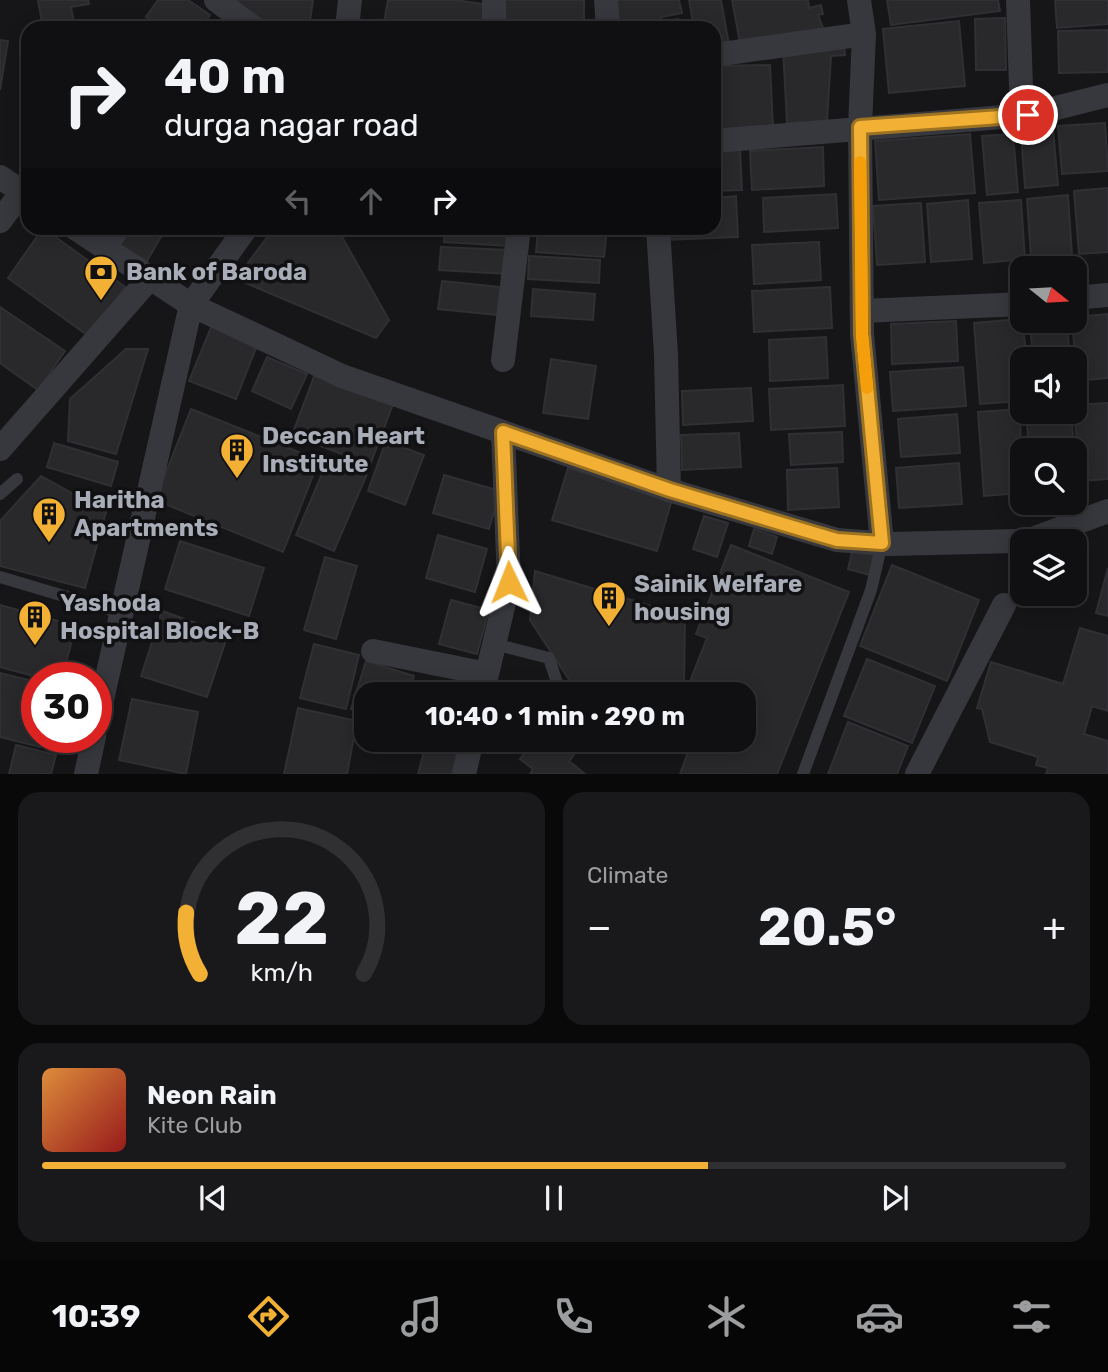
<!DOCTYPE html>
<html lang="en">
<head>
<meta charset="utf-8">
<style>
  :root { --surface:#101012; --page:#19191b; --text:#f1f3f6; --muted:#9c9d9f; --line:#303032; --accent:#f2b134 }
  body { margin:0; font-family:Rubik,sans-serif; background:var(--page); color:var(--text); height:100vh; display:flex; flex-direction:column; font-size:26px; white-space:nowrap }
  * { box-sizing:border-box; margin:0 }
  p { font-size:23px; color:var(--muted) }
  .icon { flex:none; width:38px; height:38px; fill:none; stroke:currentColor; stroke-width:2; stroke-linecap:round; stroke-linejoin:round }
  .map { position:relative; height:774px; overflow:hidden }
  .sheet { display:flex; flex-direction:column; gap:18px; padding:18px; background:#09090a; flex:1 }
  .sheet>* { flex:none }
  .top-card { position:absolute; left:21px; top:21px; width:700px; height:214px; border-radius:21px; box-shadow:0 4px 18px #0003,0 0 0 2px var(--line); background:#101012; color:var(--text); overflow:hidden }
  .needle { width:46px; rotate:108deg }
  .fabs { position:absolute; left:1010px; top:256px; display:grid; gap:14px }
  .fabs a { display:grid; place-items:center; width:77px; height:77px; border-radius:14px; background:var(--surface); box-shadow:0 4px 18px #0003,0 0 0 2px var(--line); font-size:35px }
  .speed { position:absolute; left:21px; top:662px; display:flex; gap:14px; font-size:35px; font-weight:700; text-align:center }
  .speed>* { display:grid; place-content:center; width:91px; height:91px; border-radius:50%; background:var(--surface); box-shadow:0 4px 18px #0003,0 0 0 2px var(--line); line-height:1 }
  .speed .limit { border:10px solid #d22; background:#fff; color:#111 }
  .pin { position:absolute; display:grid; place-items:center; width:60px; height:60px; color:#fff; margin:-30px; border:4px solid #fff; border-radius:50%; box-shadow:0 2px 7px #0007 }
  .me { position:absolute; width:77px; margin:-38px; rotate:358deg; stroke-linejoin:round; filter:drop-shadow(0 0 5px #0008) }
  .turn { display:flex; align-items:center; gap:24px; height:147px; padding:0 28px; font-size:32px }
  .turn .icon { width:91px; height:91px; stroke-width:2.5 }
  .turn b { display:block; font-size:49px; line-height:60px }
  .lanes { display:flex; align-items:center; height:66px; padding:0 28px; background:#0003; justify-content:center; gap:35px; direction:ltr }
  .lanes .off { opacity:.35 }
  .big { font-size:52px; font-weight:700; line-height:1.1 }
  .sheet .tile { flex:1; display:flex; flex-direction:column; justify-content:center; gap:10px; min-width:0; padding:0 24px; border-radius:21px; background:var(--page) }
  .sheet .dial { align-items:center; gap:0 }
  .dial svg { height:182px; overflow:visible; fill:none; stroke:var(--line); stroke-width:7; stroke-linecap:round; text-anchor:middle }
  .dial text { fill:var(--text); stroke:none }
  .song { display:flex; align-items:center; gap:21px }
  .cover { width:84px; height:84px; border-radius:10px; background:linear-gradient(135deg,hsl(30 70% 55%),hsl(0 70% 35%)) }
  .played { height:7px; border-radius:4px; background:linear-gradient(90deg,var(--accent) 65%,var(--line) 65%) }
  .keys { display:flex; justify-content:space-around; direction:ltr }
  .heat { display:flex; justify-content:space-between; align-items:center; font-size:38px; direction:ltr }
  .sheet .tiles { flex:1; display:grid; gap:18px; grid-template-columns:1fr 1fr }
  .tile:last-child { grid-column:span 2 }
  .trip { position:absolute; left:354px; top:682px; width:402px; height:70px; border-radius:21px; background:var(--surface); box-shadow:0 4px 18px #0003,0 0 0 2px var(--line); font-weight:700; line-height:70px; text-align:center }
  .tab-bar { display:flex; height:112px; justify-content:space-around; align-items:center; background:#060607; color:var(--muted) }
  .tab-bar .icon { width:49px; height:49px }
  .tab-bar .active { color:var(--accent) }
  .tab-bar b { font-size:32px; color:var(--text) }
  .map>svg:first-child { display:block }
</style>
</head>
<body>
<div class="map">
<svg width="1108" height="774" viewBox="0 0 1108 774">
  <rect width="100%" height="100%" fill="#161618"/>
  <path fill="#29292c" stroke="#303034" stroke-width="2" d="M38,0H88L89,4L71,7L75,28H43Z
    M158,0H188L210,15L201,28H163L146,17Z
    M221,0H313L309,28H258Z
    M388,0H455L491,5L487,28H383Z
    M505,0H584V28H505Z
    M612,0H679L682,13L661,17L662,22L678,19L680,28H614Z
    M689,0H721L729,45L714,48V28H694Z
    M732,0H808L809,8L821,5L823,14L818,15L825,33L741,48Z
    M887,0H998L1000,11L891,25Z
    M1055,0H1108V24L1057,28Z
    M1005,18L1006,70H976L975,19Z
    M959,21L965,86L889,93L883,29Z
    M1108,30V72L1059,73L1058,31Z
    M0,40L8,41L0,90Z
    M844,44L845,55L831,56L827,121L787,123L783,48Z
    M770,65L773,127L714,131V66Z
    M1105,123L1108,171L1062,174L1058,126Z
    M1053,129L1058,185L1025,188L1021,132Z
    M970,134L975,193L879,200L875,141Z
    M1013,134L1018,192L987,195L982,136Z
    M823,147L824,186L752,190L750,151Z
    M740,149L742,190L714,191V150Z
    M1108,188V252L1079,254L1074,191Z
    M836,194L838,228L764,232L763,198Z
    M1068,195L1072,255L1031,258L1027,199Z
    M736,196L738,237L664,240V228H714V198Z
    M968,200L972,259L931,262L927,204Z
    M1021,200L1025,259L984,263L979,203Z
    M921,203L925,262L877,265L873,206Z
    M43,228L125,287L90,337L8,278Z
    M128,228H166L147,261L118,244Z
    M274,228H337L389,320L376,338L236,279Z
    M445,228H513L511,246L444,242Z
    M538,228H607L604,257L536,252Z
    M819,242L821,280L754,284L752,245Z
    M441,247L510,250L508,274L439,270Z
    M529,256L600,260L599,283L528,279Z
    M442,281L509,288L507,316L438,309Z
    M830,287L832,328L754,332L752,291Z
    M533,289L595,294L593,320L531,316Z
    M0,307L65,351L38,390L0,363Z
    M1108,314V378L1077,381L1072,320L1074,317Z
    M1022,319L1027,359H1022V401L980,404L974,323Z
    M956,321L958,361L892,364L891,324Z
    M1067,322L1070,359H1033L1030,324Z
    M212,325L258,343L236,399L189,381Z
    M826,337L828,378L770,381L769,340Z
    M126,349H148L116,454L68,441L70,399Z
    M267,357L307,374L291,409L252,391Z
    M551,359L596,366L588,419L543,413Z
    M963,367L966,406L893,411L890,372Z
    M315,374L393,404L370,465L292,435Z
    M843,385L845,426L771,430L769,389Z
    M751,388L753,421L683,425L682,391Z
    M1108,403V479L1080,481L1074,405Z
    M191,409L319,460L283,552L155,500Z
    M1020,409L1022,493L984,496L978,412Z
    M1026,411H1071L1074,450H1029Z
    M957,414L960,453L901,457L898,419Z
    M842,432L843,462L791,465L789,434Z
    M739,433L741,467L682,470L681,435Z
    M386,441L424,455L405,505L368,491Z
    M54,443L118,462L111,486L47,467Z
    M329,457L367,474L334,551L296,535Z
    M959,463L962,504L899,508L896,468Z
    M568,468L672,499L657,551L552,520Z
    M837,468L839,507L788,510L787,470Z
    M444,475L500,491L489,529L433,513Z
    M41,476L106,512L85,588L0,566V521Z
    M704,516L728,523L717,557L693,549Z
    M754,529L777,537L772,554L749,546Z
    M438,535L487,549L475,592L426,578Z
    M180,541L264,568L249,616L165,589Z
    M854,543L880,550L873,576L848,569Z
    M731,545L849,592L777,774H680L688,752L674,747L677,740H744V695H697L700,682L691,679L707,638L696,634Z
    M325,557L357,566L336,639L304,630Z
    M892,565L979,600L947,681L860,646Z
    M1108,568V616L1096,613Z
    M535,571L685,616L684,683L679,695H579L530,620Z
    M451,600L489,610L477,654L439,644Z
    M0,605L76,626L62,677H37L0,667Z
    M162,611L228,634L207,697L141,676Z
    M1080,628L1108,636V711L1092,706L1084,734L1108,741V774H1046L1048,768L1036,765L1038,757L990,742L982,709L977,708L991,662L1063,684Z
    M314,644L359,655L346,709L300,698Z
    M867,659L935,686L912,743L844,716Z
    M366,661L414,676L408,695H366V713L351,709Z
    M0,673L37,682V737H43L40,747L0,737Z
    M434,681L474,690L473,695H431Z
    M132,699L198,712L186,774L119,760Z
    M298,708L357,721L347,774H284Z
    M848,722L908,746L897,774H828Z
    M427,740L459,745L452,774H418Z
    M534,740H555L574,755L569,761L585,774H530L533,769L520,759Z
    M16,745L56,755L51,774H9Z"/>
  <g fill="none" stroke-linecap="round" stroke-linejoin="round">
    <path stroke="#37383d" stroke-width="12" d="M0,494L17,479
      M0,577L121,613
      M494,644L549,658L561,695
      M615,740L642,746
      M803,774L871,590L882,543"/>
    <path stroke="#37383d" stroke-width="24" d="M216,0L254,28
      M606,0L608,28
      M859,0L864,34L860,127L862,334L882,543
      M1018,0L1022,116
      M347,28L350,0
      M494,28V0
      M714,55L864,34
      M714,141L1028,115L1108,95
      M0,177L28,196
      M0,221L22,192
      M75,228L191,305L342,376L669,490L837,540L889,544L1022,541
      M658,228L666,354L669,490
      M105,248L118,228
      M1074,298L1108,295
      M862,311L1022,304
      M503,360L519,228
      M0,449L150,278
      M1027,541L1108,511
      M373,651L487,674
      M482,695L509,582L503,432
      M96,726L191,305L246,228
      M86,774L94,737
      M464,774L472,740
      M917,774L1004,605"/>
  </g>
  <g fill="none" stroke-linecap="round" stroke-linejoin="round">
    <g stroke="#9d7322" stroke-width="18">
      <path id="route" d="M509,582L503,432L670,490L813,533L837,540L882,543L862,334L860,127L1028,115"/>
    </g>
    <use href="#route" stroke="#f2b134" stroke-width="12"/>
    <path stroke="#f59e0b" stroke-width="12" d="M860,162L862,334L867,388"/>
  </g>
  <defs>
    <g id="bank-pin" transform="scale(1.75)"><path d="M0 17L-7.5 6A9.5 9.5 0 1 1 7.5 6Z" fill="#f2b134" stroke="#111113"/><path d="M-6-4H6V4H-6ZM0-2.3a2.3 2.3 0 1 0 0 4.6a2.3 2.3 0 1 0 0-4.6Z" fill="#111"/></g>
    <g id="building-pin" transform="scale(1.75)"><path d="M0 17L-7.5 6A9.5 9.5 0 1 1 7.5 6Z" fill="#f2b134" stroke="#111113"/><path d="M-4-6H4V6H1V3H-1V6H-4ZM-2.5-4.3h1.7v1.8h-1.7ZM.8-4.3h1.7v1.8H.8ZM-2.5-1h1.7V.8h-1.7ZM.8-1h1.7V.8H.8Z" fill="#111"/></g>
  </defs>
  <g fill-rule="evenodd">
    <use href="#bank-pin" x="101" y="272"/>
    <use href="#building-pin" x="237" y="450"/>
    <use href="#building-pin" x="49" y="514"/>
    <use href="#building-pin" x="609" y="598"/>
    <use href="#building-pin" x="35" y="617"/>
  </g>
  <g text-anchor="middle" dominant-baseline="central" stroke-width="7" stroke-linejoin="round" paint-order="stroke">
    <g font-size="24" font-weight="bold" fill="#a8adb8" stroke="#111113" text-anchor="start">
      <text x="126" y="272">Bank of Baroda</text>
      <text x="262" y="436">Deccan Heart<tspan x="262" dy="28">Institute</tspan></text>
      <text x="74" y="500">Haritha<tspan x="74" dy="28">Apartments</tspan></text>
      <text x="634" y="584">Sainik Welfare<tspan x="634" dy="28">housing</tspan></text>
      <text x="60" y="603">Yashoda<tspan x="60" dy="28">Hospital Block-B</tspan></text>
    </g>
  </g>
</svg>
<div class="fabs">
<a><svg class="needle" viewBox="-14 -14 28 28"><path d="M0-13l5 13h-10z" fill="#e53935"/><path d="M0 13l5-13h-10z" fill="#9c9d9f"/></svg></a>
<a><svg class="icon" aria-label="sound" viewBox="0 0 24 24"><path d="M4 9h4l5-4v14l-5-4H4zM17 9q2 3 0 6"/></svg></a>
<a><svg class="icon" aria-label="search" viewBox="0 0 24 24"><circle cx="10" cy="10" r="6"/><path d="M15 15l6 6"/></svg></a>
<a><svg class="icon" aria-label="layers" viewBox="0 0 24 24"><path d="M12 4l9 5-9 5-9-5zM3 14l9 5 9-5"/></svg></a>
</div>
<div class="speed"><div class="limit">30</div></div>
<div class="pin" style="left:1028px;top:115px;background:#d93025"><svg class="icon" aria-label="arrive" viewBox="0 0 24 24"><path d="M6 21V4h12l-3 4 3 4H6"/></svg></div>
<svg class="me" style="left:509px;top:582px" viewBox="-20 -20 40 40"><path d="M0-17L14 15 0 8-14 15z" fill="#f2b134" stroke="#fff" stroke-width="4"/></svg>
<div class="trip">10:40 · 1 min · 290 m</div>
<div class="top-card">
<div class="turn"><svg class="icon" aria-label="right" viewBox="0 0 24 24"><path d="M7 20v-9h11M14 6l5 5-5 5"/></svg><div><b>40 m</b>durga nagar road</div></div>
<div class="lanes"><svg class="icon off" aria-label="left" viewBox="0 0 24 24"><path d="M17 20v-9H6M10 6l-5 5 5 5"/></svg><svg class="icon off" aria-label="ahead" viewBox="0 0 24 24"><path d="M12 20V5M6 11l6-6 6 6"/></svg><svg class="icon" aria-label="right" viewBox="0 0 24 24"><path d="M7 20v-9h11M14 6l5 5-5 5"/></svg></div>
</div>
</div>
<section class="sheet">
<div class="tiles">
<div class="tile dial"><svg viewBox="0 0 100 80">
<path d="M14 69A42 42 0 1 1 86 69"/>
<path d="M14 69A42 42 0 0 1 8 42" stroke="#f2b134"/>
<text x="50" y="56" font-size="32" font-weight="700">22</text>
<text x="50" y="72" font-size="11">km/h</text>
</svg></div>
<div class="tile"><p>Climate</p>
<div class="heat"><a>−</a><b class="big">20.5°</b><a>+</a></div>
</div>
<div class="tile">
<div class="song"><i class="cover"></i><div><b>Neon Rain</b><p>Kite Club</p></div></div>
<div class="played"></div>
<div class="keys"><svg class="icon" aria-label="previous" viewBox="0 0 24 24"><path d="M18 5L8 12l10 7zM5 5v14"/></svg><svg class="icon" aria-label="pause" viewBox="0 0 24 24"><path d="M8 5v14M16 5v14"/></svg><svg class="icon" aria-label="next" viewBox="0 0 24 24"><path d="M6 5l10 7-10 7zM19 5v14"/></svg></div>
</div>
</div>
</section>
<nav class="tab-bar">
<b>10:39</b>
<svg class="icon active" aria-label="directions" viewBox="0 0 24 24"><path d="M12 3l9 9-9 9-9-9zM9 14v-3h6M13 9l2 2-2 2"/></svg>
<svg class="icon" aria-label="music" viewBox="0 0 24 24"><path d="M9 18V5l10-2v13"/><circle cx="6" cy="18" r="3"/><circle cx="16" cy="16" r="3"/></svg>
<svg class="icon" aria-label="phone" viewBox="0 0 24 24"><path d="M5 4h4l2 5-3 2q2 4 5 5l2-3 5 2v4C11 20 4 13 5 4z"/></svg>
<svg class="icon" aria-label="climate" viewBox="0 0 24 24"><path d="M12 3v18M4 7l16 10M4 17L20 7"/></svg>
<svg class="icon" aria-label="car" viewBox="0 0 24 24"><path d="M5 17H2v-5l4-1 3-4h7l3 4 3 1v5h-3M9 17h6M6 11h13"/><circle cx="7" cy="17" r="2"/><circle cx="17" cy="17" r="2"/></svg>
<svg class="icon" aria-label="filters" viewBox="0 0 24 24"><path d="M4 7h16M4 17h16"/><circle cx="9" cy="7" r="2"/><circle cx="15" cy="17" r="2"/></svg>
</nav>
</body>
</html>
